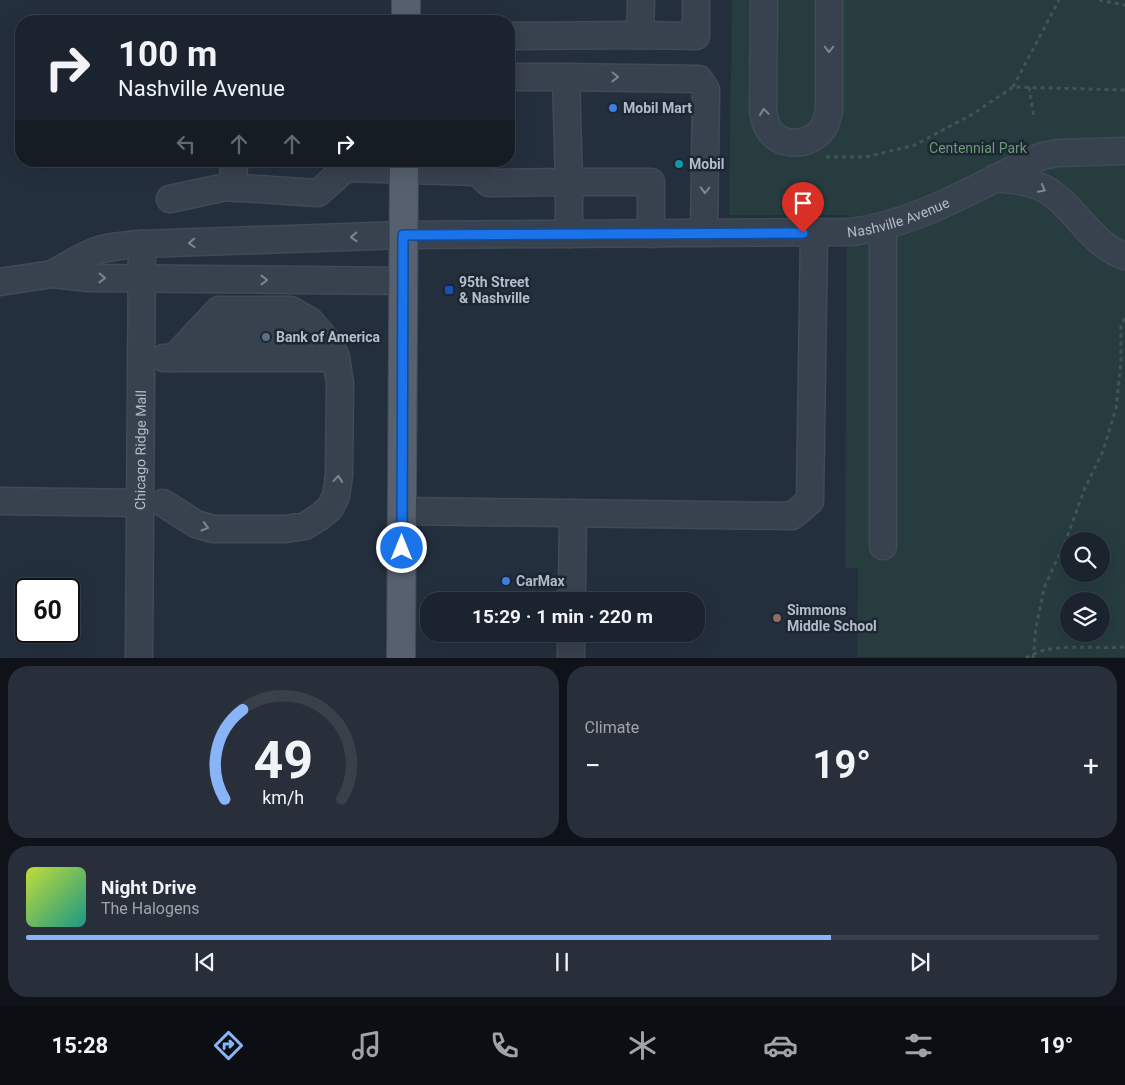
<!DOCTYPE html>
<html lang="en">
<head>
<meta charset="utf-8">
<style>
  :root { --surface:#1b232e; --page:#282f3a; --text:#f1f3f6; --muted:#a0a4aa; --line:#39404a; --accent:#8ab4f8 }
  body { margin:0; font-family:Roboto,sans-serif; background:var(--page); color:var(--text); height:100vh; display:flex; flex-direction:column; font-size:19px; white-space:nowrap }
  * { box-sizing:border-box; margin:0 }
  p { font-size:16px; color:var(--muted) }
  .icon { flex:none; width:28px; height:28px; fill:none; stroke:currentColor; stroke-width:2; stroke-linecap:round; stroke-linejoin:round }
  .map { position:relative; height:658px; overflow:hidden }
  .details { display:flex; flex-direction:column; gap:8px; padding:8px; background:#0f1319; flex:1 }
  .details>* { flex:none }
  .banner { position:absolute; left:15px; top:15px; width:500px; height:152px; border-radius:20px; box-shadow:0 5px 20px #0002,0 0 0 1px var(--line); background:#1b232e; color:var(--text); overflow:hidden }
  .buttons { position:absolute; left:1060px; top:532px; display:grid; gap:10px }
  .buttons a { display:grid; place-items:center; width:50px; height:50px; border-radius:50%; background:var(--surface); box-shadow:0 5px 20px #0002,0 0 0 1px var(--line); font-size:25px }
  .speed { position:absolute; left:15px; top:578px; display:flex; gap:10px; font-size:25px; font-weight:700; text-align:center }
  .speed>* { display:grid; place-content:center; width:65px; height:65px; border-radius:50%; background:var(--surface); box-shadow:0 5px 20px #0002,0 0 0 1px var(--line); line-height:1 }
  .speed .limit { border:2px solid #111; border-radius:8px; background:#fff; color:#111 }
  .pin { position:absolute; display:grid; place-items:center; width:42px; height:42px; color:#fff; margin:-51px -21px; border-radius:50% 50% 50% 0; rotate:-45deg; box-shadow:0 0 5px #0007 }
  .pin .icon { rotate:45deg }
  .me { position:absolute; width:55px; margin:-28px; rotate:0deg; stroke-linejoin:round; filter:drop-shadow(0 0 4px #0008) }
  .turn { display:flex; align-items:center; gap:18px; height:105px; padding:0 20px; font-size:22px }
  .turn .icon { width:65px; height:65px; stroke-width:2.5 }
  .turn b { display:block; font-size:35px; line-height:42px }
  .lanes { display:flex; align-items:center; height:48px; padding:0 20px; background:#0003; justify-content:center; gap:25px; direction:ltr }
  .lanes .off { opacity:.35 }
  .big { font-size:38px; font-weight:700; line-height:1.1 }
  .details .tile { flex:1; display:flex; flex-direction:column; justify-content:center; gap:8px; min-width:0; padding:0 18px; border-radius:20px; background:var(--page) }
  .details .dial { align-items:center; gap:0 }
  .dial svg { height:130px; overflow:visible; fill:none; stroke:var(--line); stroke-width:7; stroke-linecap:round; text-anchor:middle }
  .dial text { fill:var(--text); stroke:none }
  .song { display:flex; align-items:center; gap:15px }
  .cover { width:60px; height:60px; border-radius:8px; background:linear-gradient(135deg,hsl(70 70% 55%),hsl(170 70% 35%)) }
  .played { height:5px; border-radius:2px; background:linear-gradient(90deg,var(--accent) 75%,var(--line) 75%) }
  .keys { display:flex; justify-content:space-around; direction:ltr }
  .heat { display:flex; justify-content:space-between; align-items:center; font-size:28px; direction:ltr }
  .details .tiles { flex:1; display:grid; gap:8px; grid-template-columns:1fr 1fr }
  .tile:last-child { grid-column:span 2 }
  .trip { position:absolute; left:420px; top:592px; width:285px; height:50px; border-radius:20px; background:var(--surface); box-shadow:0 5px 20px #0002,0 0 0 1px var(--line); font-weight:700; line-height:50px; text-align:center }
  .dock { display:flex; height:80px; justify-content:space-around; align-items:center; background:#0b0e12; color:var(--muted) }
  .dock .icon { width:35px; height:35px }
  .dock .on { color:var(--accent) }
  .dock b { font-size:22px; color:var(--text) }
  .map>svg:first-child { display:block }
</style>
</head>
<body>
<div class="map">
<svg width="1125" height="658" viewBox="0 0 1125 658">
  <rect width="100%" height="100%" fill="#242f3e"/>
  <path fill="#263c3f" fill-rule="evenodd" d="M732,0H1125V657H857L858,568H845L847,215H729ZM1069,541H1101V574H1069ZM1069,601H1101V634H1069Z"/>
  <g fill="none" stroke-linecap="round" stroke-linejoin="round">
    <g stroke="#414a57" stroke-width="29">
      <g id="minor">
        <path d="M764,0L763,111C764,116 765,122 767,126C778,149 811,147 824,127C826,123 827,117 829,112V0"/>
        <path d="M640,35L641,0"/>
        <path d="M509,36L640,35L696,36V0"/>
        <path d="M509,77H566L569,182H651V234"/>
        <path d="M566,77L699,79L706,90L704,233"/>
        <path d="M477,172L489,183L569,182V234"/>
        <path d="M995,178C1012,180 1029,181 1045,189C1075,206 1092,246 1125,256"/>
        <path d="M233,188L234,161"/>
        <path d="M170,199L226,187L318,193L346,168L477,172L478,161"/>
        <path d="M883,226V546"/>
        <path id="s1" d="M53,274C68,265 83,255 99,250C113,246 128,245 142,244L403,235L852,232C921,223 980,184 1042,156L1058,153L1125,151"/>
        <path d="M0,282L53,274L89,278L403,281"/>
        <path d="M197,333L321,334"/>
        <path d="M164,358H336"/>
        <path d="M0,501L141,503"/>
        <path d="M163,503L196,524L213,529H285L305,526L318,518L330,508L336,496L339,475L340,383L336,358L331,346L310,321L291,310H219L174,358"/>
        <path d="M402,511L792,516L810,501L814,233"/>
        <path d="M572,591L573,513"/>
        <path id="s2" d="M139,658L142,244"/>
        <path d="M571,658V640"/>
      </g>
    </g>
    <g stroke="#414a57" stroke-width="30">
      <path id="major" d="M406,21V0
        M401,658L404,161"/>
    </g>
    <path stroke="#3f5557" stroke-width="3" stroke-dasharray="4 4" stroke-linecap="butt" d="M1099,0L1125,5
      M1013,87L1059,0
      M1029,87L1034,118
      M826,157H866L915,145L971,115L1013,87L1125,90
      M1026,658C1031,655 1036,653 1041,651C1068,644 1097,649 1125,647
      M1033,658L1036,628L1044,588L1066,540L1085,488L1103,451L1116,408L1121,362V326L1125,317"/>
    <use href="#minor" stroke="#38414e" stroke-width="26"/>
    <use href="#major" stroke="#56606e" stroke-width="28"/>
  </g>
  <defs><path id="oneway-chevron" d="M-2-3.5L2.5 0L-2 3.5" fill="none" stroke-width="1.6" stroke-linecap="round" stroke-linejoin="round" transform="scale(1.25)"/></defs>
  <g stroke="#7c8592">
    <use href="#oneway-chevron" transform="translate(829 49) rotate(90)"/>
    <use href="#oneway-chevron" transform="translate(615 77) rotate(1)"/>
    <use href="#oneway-chevron" transform="translate(764 112) rotate(-98)"/>
    <use href="#oneway-chevron" transform="translate(1042 189) rotate(28)"/>
    <use href="#oneway-chevron" transform="translate(705 190) rotate(91)"/>
    <use href="#oneway-chevron" transform="translate(354 237) rotate(178)"/>
    <use href="#oneway-chevron" transform="translate(192 243) rotate(178)"/>
    <use href="#oneway-chevron" transform="translate(102 278) rotate(1)"/>
    <use href="#oneway-chevron" transform="translate(264 280)"/>
    <use href="#oneway-chevron" transform="translate(338 479) rotate(-85)"/>
    <use href="#oneway-chevron" transform="translate(205 527) rotate(16)"/>
  </g>
  <g fill="none" stroke-linecap="round" stroke-linejoin="round">
    <g stroke="#114b97" stroke-width="12">
      <path id="route" d="M402,548L403,235L803,233"/>
    </g>
    <use href="#route" stroke="#1a73e8" stroke-width="9"/>
  </g>
  <g fill="#3f7fe0" stroke="#1d2633" stroke-width="2">
    <circle cx="613" cy="108" r="5"/>
    <circle cx="506" cy="581" r="5"/>
  </g>
  <circle fill="#0f9aa8" stroke="#1d2633" stroke-width="2" cx="679" cy="164" r="5"/>
  <rect fill="#1a4fb4" stroke="#1d2633" stroke-width="2" x="444" y="285" width="10" height="10" rx="2.5"/>
  <circle fill="#5c6f8a" stroke="#1d2633" stroke-width="2" cx="266" cy="337" r="5"/>
  <circle fill="#8d6e63" stroke="#1d2633" stroke-width="2" cx="777" cy="618" r="5"/>
  <g text-anchor="middle" dominant-baseline="central" stroke-width="5" stroke-linejoin="round" paint-order="stroke">
    <g font-size="14" font-weight="bold" fill="#b4bcc9" stroke="#1d2633" text-anchor="start">
      <text x="623" y="108">Mobil Mart</text>
      <text x="689" y="164">Mobil</text>
      <text x="459" y="282">95th Street<tspan x="459" dy="16">&amp; Nashville</tspan></text>
      <text x="276" y="337">Bank of America</text>
      <text x="516" y="581">CarMax</text>
      <text x="787" y="610">Simmons<tspan x="787" dy="16">Middle School</tspan></text>
    </g>
    <g font-size="14" fill="#6b9a76" stroke="#1d2633">
      <text x="978" y="148">Centennial Park</text>
    </g>
    <g font-size="14" fill="#b4bcc9" stroke="#1d2633">
      <text stroke="none"><textPath href="#s1" startOffset="854">Nashville Avenue</textPath></text>
      <text stroke="none"><textPath href="#s2" startOffset="208">Chicago Ridge Mall</textPath></text>
    </g>
  </g>
</svg>
<div class="buttons">
<a><svg class="icon" aria-label="search" viewBox="0 0 24 24"><circle cx="10" cy="10" r="6"/><path d="M15 15l6 6"/></svg></a>
<a><svg class="icon" aria-label="layers" viewBox="0 0 24 24"><path d="M12 4l9 5-9 5-9-5zM3 14l9 5 9-5"/></svg></a>
</div>
<div class="speed"><div class="limit">60</div></div>
<div class="pin" style="left:803px;top:233px;background:#d93025"><svg class="icon" aria-label="arrive" viewBox="0 0 24 24"><path d="M6 21V4h12l-3 4 3 4H6"/></svg></div>
<svg class="me" style="left:402px;top:548px" viewBox="-20 -20 40 40"><circle r="17" fill="#1a73e8" stroke="#fff" stroke-width="3"/><path d="M0-11L8 9 0 5-8 9z" fill="#fff"/></svg>
<div class="trip">15:29 · 1 min · 220 m</div>
<div class="banner">
<div class="turn"><svg class="icon" aria-label="right" viewBox="0 0 24 24"><path d="M7 20v-9h11M14 6l5 5-5 5"/></svg><div><b>100 m</b>Nashville Avenue</div></div>
<div class="lanes"><svg class="icon off" aria-label="left" viewBox="0 0 24 24"><path d="M17 20v-9H6M10 6l-5 5 5 5"/></svg><svg class="icon off" aria-label="ahead" viewBox="0 0 24 24"><path d="M12 20V5M6 11l6-6 6 6"/></svg><svg class="icon off" aria-label="ahead" viewBox="0 0 24 24"><path d="M12 20V5M6 11l6-6 6 6"/></svg><svg class="icon" aria-label="right" viewBox="0 0 24 24"><path d="M7 20v-9h11M14 6l5 5-5 5"/></svg></div>
</div>
</div>
<section class="details">
<div class="tiles">
<div class="tile dial"><svg viewBox="0 0 100 80">
<path d="M14 69A42 42 0 1 1 86 69"/>
<path d="M14 69A42 42 0 0 1 25 14" stroke="#8ab4f8"/>
<text x="50" y="56" font-size="32" font-weight="700">49</text>
<text x="50" y="72" font-size="11">km/h</text>
</svg></div>
<div class="tile"><p>Climate</p>
<div class="heat"><a>−</a><b class="big">19°</b><a>+</a></div>
</div>
<div class="tile">
<div class="song"><i class="cover"></i><div><b>Night Drive</b><p>The Halogens</p></div></div>
<div class="played"></div>
<div class="keys"><svg class="icon" aria-label="previous" viewBox="0 0 24 24"><path d="M18 5L8 12l10 7zM5 5v14"/></svg><svg class="icon" aria-label="pause" viewBox="0 0 24 24"><path d="M8 5v14M16 5v14"/></svg><svg class="icon" aria-label="next" viewBox="0 0 24 24"><path d="M6 5l10 7-10 7zM19 5v14"/></svg></div>
</div>
</div>
</section>
<nav class="dock">
<b>15:28</b>
<svg class="icon on" aria-label="directions" viewBox="0 0 24 24"><path d="M12 3l9 9-9 9-9-9zM9 14v-3h6M13 9l2 2-2 2"/></svg>
<svg class="icon" aria-label="music" viewBox="0 0 24 24"><path d="M9 18V5l10-2v13"/><circle cx="6" cy="18" r="3"/><circle cx="16" cy="16" r="3"/></svg>
<svg class="icon" aria-label="phone" viewBox="0 0 24 24"><path d="M5 4h4l2 5-3 2q2 4 5 5l2-3 5 2v4C11 20 4 13 5 4z"/></svg>
<svg class="icon" aria-label="climate" viewBox="0 0 24 24"><path d="M12 3v18M4 7l16 10M4 17L20 7"/></svg>
<svg class="icon" aria-label="car" viewBox="0 0 24 24"><path d="M5 17H2v-5l4-1 3-4h7l3 4 3 1v5h-3M9 17h6M6 11h13"/><circle cx="7" cy="17" r="2"/><circle cx="17" cy="17" r="2"/></svg>
<svg class="icon" aria-label="filters" viewBox="0 0 24 24"><path d="M4 7h16M4 17h16"/><circle cx="9" cy="7" r="2"/><circle cx="15" cy="17" r="2"/></svg>
<b>19°</b>
</nav>
</body>
</html>
